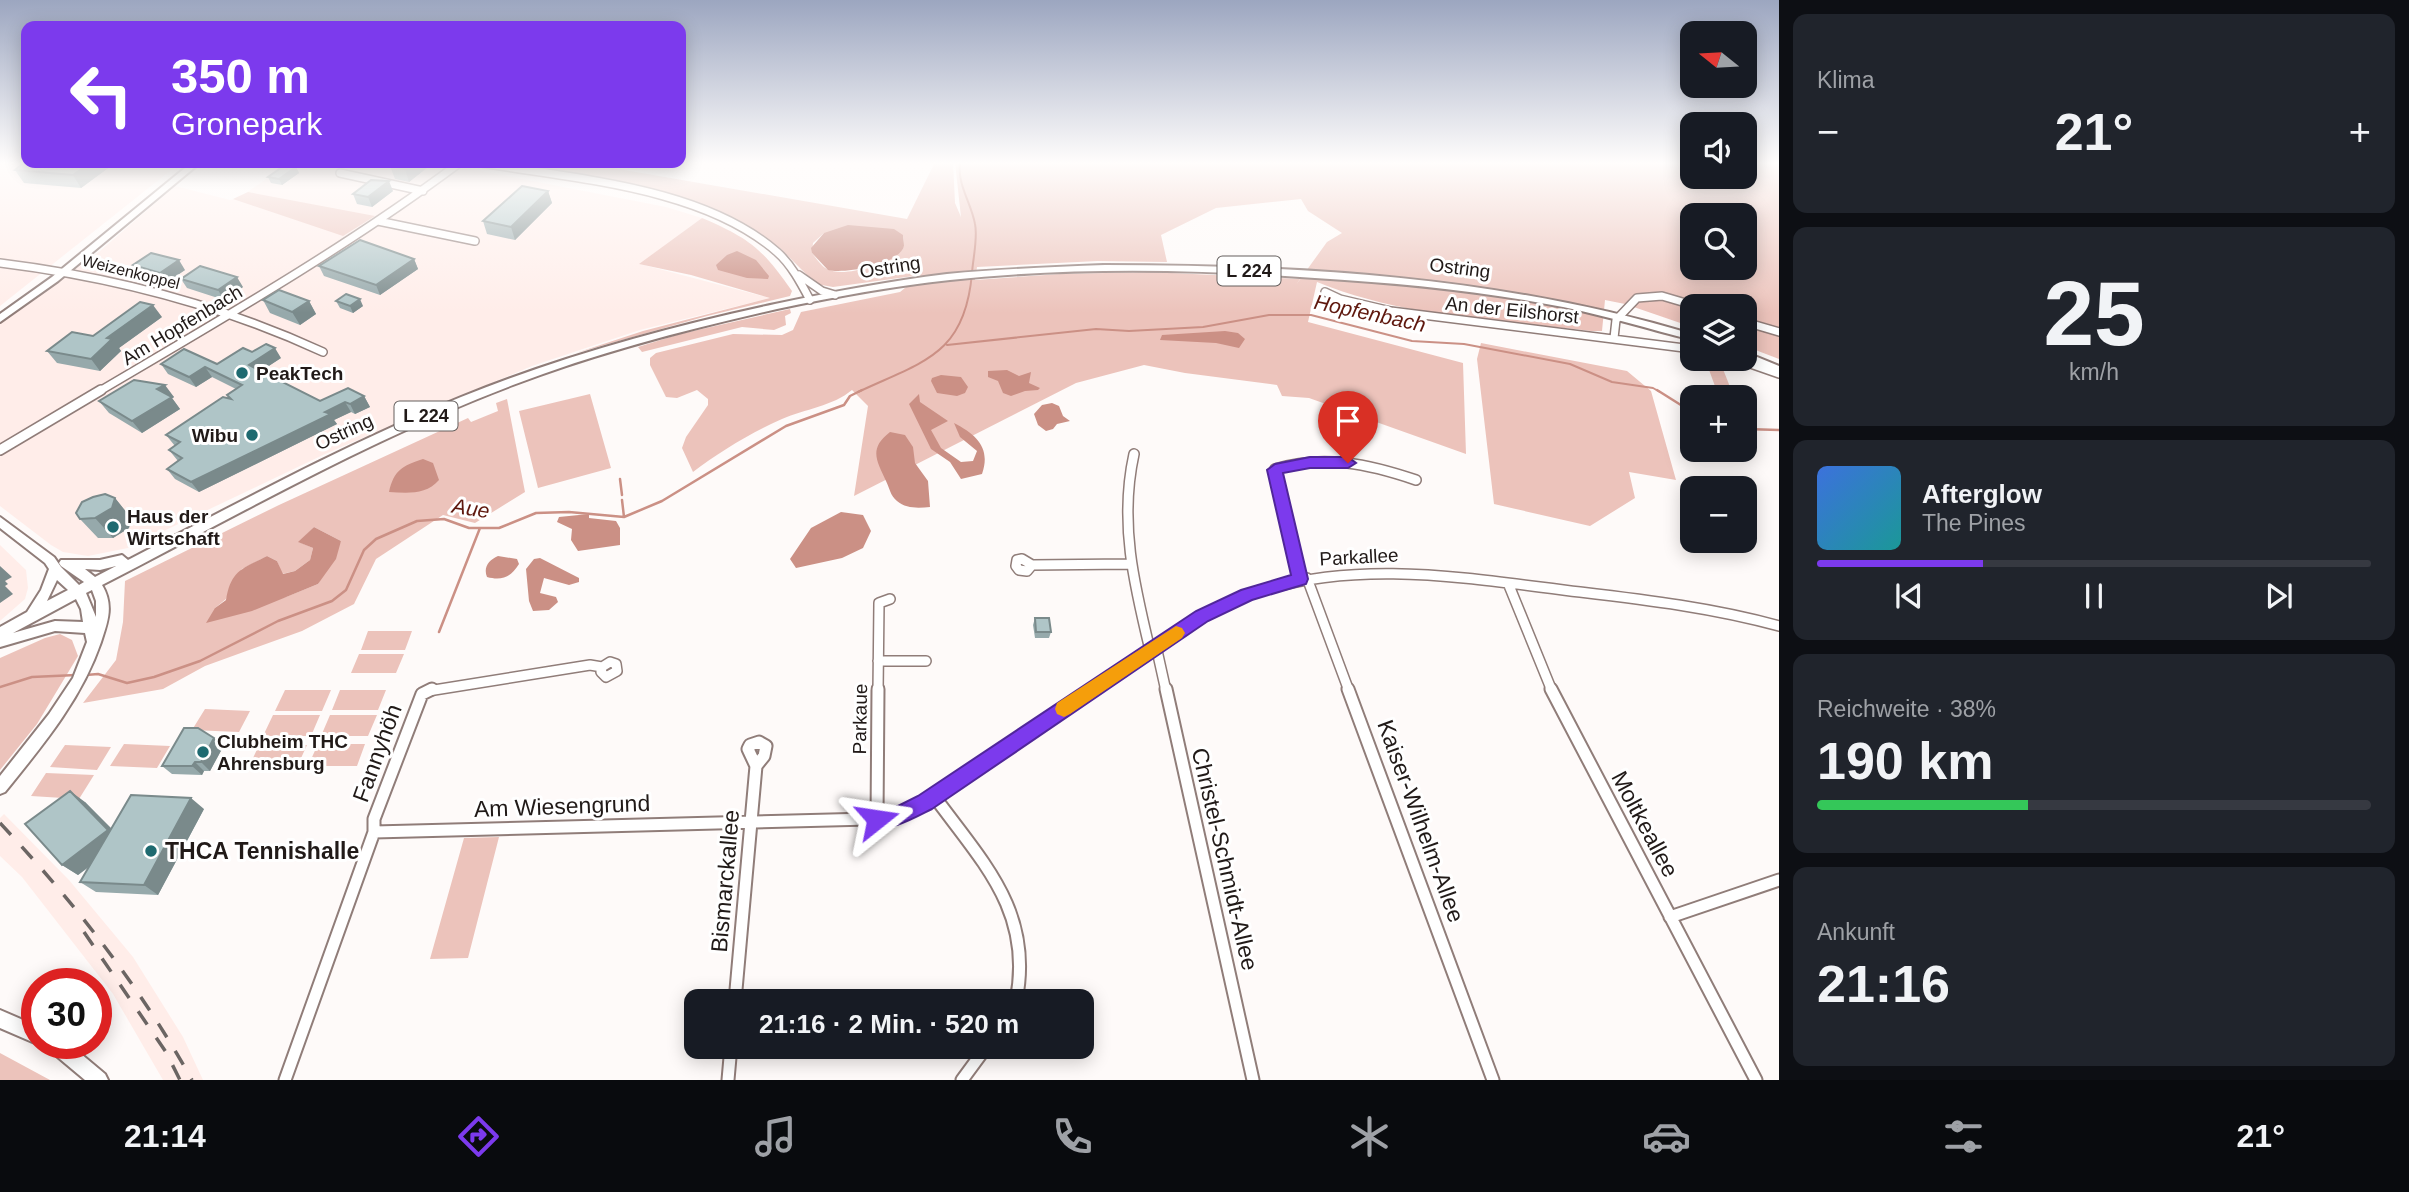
<!DOCTYPE html>
<html lang="de">
<head>
<meta charset="utf-8">
<style>
  :root { --surface:#171b24; --page:#20242c; --text:#f1f3f6; --muted:#9ea1a6; --line:#363941; --accent:#7c3aed }
  body { margin:0; font-family:Helvetica,sans-serif; background:var(--page); color:var(--text); height:100vh; display:flex; flex-direction:column; font-size:26px; white-space:nowrap }
  * { box-sizing:border-box; margin:0 }
  p { font-size:23px; color:var(--muted) }
  .icon { flex:none; width:38px; height:38px; fill:none; stroke:currentColor; stroke-width:2; stroke-linecap:round; stroke-linejoin:round }
  .map { position:relative; flex:1; overflow:hidden }
  .sheet { display:flex; flex-direction:column; gap:14px; padding:14px; background:#0d0f14; width:630px }
  .sheet>* { flex:none }
  .banner { position:absolute; left:21px; top:21px; width:665px; height:147px; border-radius:14px; box-shadow:0 4px 18px #0003; background:#7c3aed; color:#fff; overflow:hidden }
  .needle { width:46px; rotate:288deg }
  .controls { position:absolute; left:1680px; top:21px; display:grid; gap:14px }
  .controls a { display:grid; place-items:center; width:77px; height:77px; border-radius:14px; background:var(--surface); box-shadow:0 4px 18px #0003; font-size:35px }
  .speed { position:absolute; left:21px; top:968px; display:flex; gap:14px; font-size:35px; font-weight:700; text-align:center }
  .speed>* { display:grid; place-content:center; width:91px; height:91px; border-radius:50%; background:var(--surface); box-shadow:0 4px 18px #0003; line-height:1 }
  .speed .limit { border:10px solid #d22; background:#fff; color:#111 }
  .pin { position:absolute; display:grid; place-items:center; width:60px; height:60px; color:#fff; margin:-72px -30px; border-radius:50% 50% 50% 0; rotate:-45deg; box-shadow:0 0 7px #0007 }
  .pin .icon { rotate:45deg }
  .me { position:absolute; width:77px; margin:-38px; rotate:75deg; stroke-linejoin:round; filter:drop-shadow(0 0 5px #0008) }
  .turn { display:flex; align-items:center; gap:24px; height:147px; padding:0 35px; font-size:32px }
  .turn .icon { width:91px; height:91px; stroke-width:2.5 }
  .turn b { display:block; font-size:49px; line-height:60px }
  .big { font-size:52px; font-weight:700; line-height:1.1 }
  .sheet .tile { flex:1; display:flex; flex-direction:column; justify-content:center; gap:10px; min-width:0; padding:0 24px; border-radius:14px; background:var(--page) }
  .sheet .dial { align-items:center; gap:0 }
  .dial b { font-size:91px; line-height:1 }
  .song { display:flex; align-items:center; gap:21px }
  .cover { width:84px; height:84px; border-radius:10px; background:linear-gradient(135deg,hsl(220 70% 55%),hsl(180 70% 35%)) }
  .played { height:7px; border-radius:4px; background:linear-gradient(90deg,var(--accent) 30%,var(--line) 30%) }
  .keys { display:flex; justify-content:space-around; direction:ltr }
  .heat { display:flex; justify-content:space-between; align-items:center; font-size:38px; direction:ltr }
  .charge { height:10px; border-radius:5px; background:linear-gradient(90deg,#34c759 38%,var(--line) 0) }
  .trip { position:absolute; left:684px; top:989px; width:410px; height:70px; border-radius:14px; background:var(--surface); box-shadow:0 4px 18px #0003; font-weight:700; line-height:70px; text-align:center }
  .tabs { display:flex; height:112px; justify-content:space-around; align-items:center; background:#090b0e; color:var(--muted) }
  .tabs .icon { width:49px; height:49px }
  .tabs .selected { color:var(--accent) }
  .tabs b { font-size:32px; color:var(--text) }
  main { display:flex; flex:1; min-height:0 }
  .map>svg:first-child { display:block }
</style>
</head>
<body>
<main>
<div class="map">
<svg width="1779" height="1080" viewBox="0 0 1779 1080">
  <rect width="100%" height="100%" fill="#fefaf9"/>
  <path fill="#ffede9" d="M0,162L26,163H180L0,306Z
    M289,163H440L666,207L702,218L640,264L770,298L640,330L532,366L325,454L128,548L88,556L63,552L51,545L0,506V323L100,251L175,186L230,200L239,198Z
    M0,545L26,570L28,588L25,599L0,621Z
    M4,814L69,880L133,957L183,1037L203,1080H163L113,994L22,877L0,856V818Z"/>
  <path fill="#ecc3bb" fill-rule="evenodd" d="M935,162H953L955,203L961,217L955,162H1692V177H1745V162H1779V359L1745,346V306H1692V327L1625,304L1605,300L1602,331H1591C1500,320 1402,317 1317,282L1308,322L1463,363L1466,454L1309,398L1282,396L1277,385L1185,373L1144,365L1076,383L854,496L868,406L852,390C833,406 805,409 782,419C752,432 719,452 693,472L682,448L686,437L708,405V399L697,390L677,398L666,397L650,365V358L656,353L733,334L782,335L793,330L801,312L900,292L921,275L833,287L816,284L781,249L757,233L688,204L502,163H584L907,219ZM1301,199L1308,211L1342,233L1327,242L1296,285L1300,279L1151,272L1060,274L975,280L977,267L1098,261L1167,262L1161,235L1216,208ZM1692,215H1745V268H1692ZM824,233L903,235L904,246C893,262 845,279 827,269C821,266 816,258 812,253L813,243Z
    M248,192L375,216L343,236L233,199Z
    M702,218C749,238 763,249 792,291L790,296L707,316L576,353L643,331L770,298L691,275L639,264Z
    M790,309L791,313L785,316L786,325L774,330L742,327L642,352L638,347L680,334Z
    M1481,343L1627,371L1651,391L1676,480L1629,472L1635,498L1590,526L1494,504L1477,359Z
    M1705,359H1719L1734,397H1719Z
    M590,394L611,468L538,488L519,411Z
    M507,399L525,492L475,523L443,515L376,559L354,604L302,631L205,666L163,689L83,703L116,660L123,622L125,581L279,505L468,418L471,422L498,411L496,403ZM314,527L341,541L318,584L286,597L215,608L226,599L242,569L267,556L277,561L282,574L295,571L310,560L313,548L299,542Z
    M368,631H412L405,650H361Z
    M60,634L72,640L78,656L37,724L0,770V658L45,638Z
    M359,654H404L396,673H351Z
    M285,690H331L322,711H275Z
    M340,690H386L378,710H332Z
    M205,709L250,711L239,732L192,730Z
    M273,715H320L311,736H263Z
    M330,715H377L368,736H321Z
    M124,744L170,746L157,768L110,766Z
    M318,744H365L357,766H308Z
    M65,745L111,747L97,770L50,767Z
    M259,745H307L297,767H249Z
    M46,773L94,775L79,799L31,796Z
    M499,837L468,958L430,959L464,838Z
    M0,1053L50,1080H0Z"/>
  <path fill="#cb9085" d="M848,225L894,229L903,235C903,238 904,242 904,246C899,265 844,274 828,270L812,253L811,248L824,233Z
    M737,251L756,260L769,276L768,279L747,278L718,270L716,265L727,255Z
    M1225,331L1238,333L1245,339L1239,348L1216,343L1160,340L1162,335Z
    M1007,370L1019,376L1031,372L1029,383L1040,388L1038,390L1025,391L1011,396L1003,393L998,381L988,377V371Z
    M941,375L961,377L968,387L965,393L957,396L937,393L931,381L932,378Z
    M919,394L920,402L948,421L931,430L941,448L961,462L973,461L977,451L960,437L954,423C977,435 991,448 982,474L961,479L950,462L931,449L909,404Z
    M1052,403L1059,406L1063,416L1070,421L1057,424L1053,429L1046,431L1038,425L1034,414L1042,405Z
    M890,432L905,435L913,447L915,463L928,481L930,507C919,508 906,509 897,501C890,495 890,489 886,481C877,461 868,449 890,432Z
    M423,459L433,463L439,480C426,495 408,493 389,492C394,470 402,466 423,459Z
    M841,512L863,515L871,531L863,548L842,558L796,568L790,559L811,528Z
    M589,514V518L616,521L620,528V545L578,551L571,540L572,529L557,522L559,517Z
    M314,527L341,541L336,559L318,584L252,611L206,623L215,608L226,600C231,570 242,569 267,556L277,561L283,574L295,571L310,560L313,548L298,542Z
    M498,556L517,559L519,564C511,577 502,581 487,577C483,567 489,560 498,556Z
    M540,558L579,578V582L569,585L544,578L540,593L556,597L558,602L549,610L533,611L529,601L526,569L534,559Z"/>
  <g fill="none" stroke-linecap="round" stroke-linejoin="round">
    <path stroke="#cb9085" stroke-width="2" d="M947,345L1096,329L1129,331L1203,327L1269,315H1311L1412,341L1464,344L1570,364L1612,382L1653,388L1660,392
      M858,392C924,361 965,355 972,273C973,258 978,238 975,224C971,202 957,185 960,162"/>
    <path stroke="#cb9085" stroke-width="2.5" d="M1657,390L1692,412
      M1745,429L1779,430
      M620,479L622,495
      M622,500L624,517
      M439,632L480,528
      M86,675L98,674L127,683L154,677L200,661L278,621L332,601L346,590L364,550L376,539L417,521L444,519L469,528H499L536,513L569,512L624,517L662,501L786,426L844,405L850,396L862,390
      M0,687L32,677L76,675"/>
    <g stroke="#907d79" stroke-width="10">
      <path id="minor-far2" d="M454,163H474
        M482,163C575,179 703,187 777,252C791,264 801,283 810,300
        M340,173L423,191
        M378,221L475,241
        M0,263C113,277 219,304 323,352
        M799,275L822,291L835,295
        M1325,292L1340,299L1391,311L1692,349
        M1745,322L1779,332
        M1614,338L1616,320L1637,298L1662,296L1696,306
        M1736,359L1779,374
        M98,392C220,320 344,249 458,164"/>
    </g>
    <g stroke="#907d79" stroke-width="12">
      <path id="minor-far1" d="M0,450L101,390
        M1134,454C1119,522 1134,584 1150,650
        M1022,559L1032,565L1027,571L1019,570L1016,566L1017,560Z
        M1032,565L1129,564
        M1307,578L1349,691
        M1300,579L1275,469C1323,454 1369,464 1416,480
        M1508,583L1552,691
        M1156,646L1166,691
        M878,661H926
        M610,662L616,664L617,671L606,677L601,672L602,667Z
        M428,691L590,665L602,667
        M878,691L879,603L890,599
        M1091,691C1141,657 1191,615 1249,595C1356,557 1471,579 1580,592C1647,600 1714,608 1779,626"/>
    </g>
    <g stroke="#907d79" stroke-width="15">
      <path id="minor" d="M1166,689L1253,1080
        M1348,689L1493,1080
        M1551,689L1756,1080
        M759,742L766,746L764,756L756,766L748,749L750,745Z
        M934,796C983,863 1034,912 1016,1001
        M877,819L878,689
        M374,832L869,819L900,814L925,803L1093,689
        M1670,917L1779,880
        M735,1001L756,766
        M285,1080L374,832V819L422,694L432,689
        M728,1080L731,1046
        M962,1080L987,1046"/>
    </g>
    <g stroke="#907d79" stroke-width="4">
      <path id="major" d="M191,163H200L58,281L0,322V314L52,277Z
        M1105,265C1302,265 1503,277 1692,334V340C1649,329 1607,316 1563,307C1482,291 1398,283 1315,278C1194,269 1071,267 950,280C892,286 834,297 777,309C688,329 599,352 513,385C370,439 238,515 102,585C114,605 108,621 101,642C81,700 43,745 5,792L0,794V776L49,714L73,678L87,642L85,633L55,631L0,647V627L27,612L41,590L49,569L45,563L0,528V517L54,557L61,567L79,585L84,582L61,566L59,563L61,560H100L122,555L128,560C238,503 346,444 461,397C562,356 668,327 775,304C832,292 889,281 947,274C1000,269 1053,267 1105,265ZM116,566L95,577L85,569L100,570ZM57,580L68,590L47,601ZM92,590L96,601V617L86,593ZM76,599L81,609L83,622L55,621L13,633Z
        M1745,352L1779,366V373L1745,359Z
        M0,1010L37,1026V1043H39L37,1044L0,1028Z
        M45,1043H68L105,1074L108,1080H85L48,1049Z"/>
    </g>
    <use href="#minor-far2" stroke="#fff" stroke-width="7"/>
    <use href="#minor-far1" stroke="#fff" stroke-width="9"/>
    <use href="#minor" stroke="#fff" stroke-width="11"/>
    <use href="#major" fill="#fff" fill-rule="evenodd"/>
    <path stroke="#6b6563" stroke-width="3.5" stroke-dasharray="16 16" stroke-linecap="butt" d="M0,823C74,902 139,985 192,1080
      M84,932L166,1052L180,1080"/>
  </g>
  <path fill="#96a9ab" d="M115,163L81,188L24,183L15,170Z
    M395,163H426L428,167L409,182L395,179L390,166Z
    M296,167L299,173L282,185L271,183L268,177Z
    M393,191L372,207L357,204L353,194Z
    M548,191L552,203L515,240L487,234L483,221Z
    M414,259L418,269L380,295L324,276L319,266Z
    M133,265L185,270L167,282L139,275Z
    M181,279L243,287L224,300L187,288Z
    M263,300L309,301L316,314L300,325L270,313Z
    M336,301L363,306L353,313L340,308Z
    M162,317L119,348L121,351L100,371L57,363L47,351L93,336Z
    M281,358L261,371L320,401L364,396L370,407L355,414L351,412L334,420L337,424L199,492L175,479L167,469L178,461L169,450L175,446L166,435L229,398L227,395L236,389L212,377L196,387L168,374L161,364H217Z
    M174,397L172,398L180,409L142,433L109,413L99,401Z
    M115,498L131,518L129,528L113,538H98L80,519Z
    M1035,618L1051,632L1049,638H1035L1033,625Z
    M214,738L223,747L210,771H204L202,775L172,774L162,766Z
    M85,802L111,829L204,809L158,895L96,892L80,882L89,867L78,875L62,865Z"/>
  <path fill="#7a8a8b" d="M90,163H115L81,188L73,175Z
    M413,163H426L428,167L409,182L405,169Z
    M296,167L299,173L282,185L279,179Z
    M389,181L393,191L372,207L368,197Z
    M548,191L552,203L515,240L511,227Z
    M414,259L418,269L380,295L376,285Z
    M179,260L185,270L167,282L160,273Z
    M237,277L243,287L224,300L218,290Z
    M360,299L363,306L353,313L350,306Z
    M309,301L316,314L300,325L292,312Z
    M153,305L162,317L119,348L121,351L100,371L91,359L107,338Z
    M275,348L281,358L255,375L249,365Z
    M205,367L212,377L196,387L189,377Z
    M165,385L174,397L172,398L180,409L142,433L132,421L157,389Z
    M364,396L370,407L355,414L350,404Z
    M345,402L351,412L334,420L337,424L199,492L191,482Z
    M115,498L131,518L129,528L113,538L95,518Z
    M0,566L12,577L5,581L8,584L5,586L13,594L0,603Z
    M214,738L223,747L210,771L201,762Z
    M195,762L204,771L202,775L192,766Z
    M70,791L85,802L123,840L78,875L62,865Z
    M191,798L204,809L158,895L144,885Z"/>
  <path fill="#afc5c7" stroke="#7a8a8b" stroke-width="2" d="M25,162L26,163H90L73,175L15,170Z
    M395,163H413L405,169L390,166Z
    M285,165L296,167L279,179L268,177Z
    M371,180L389,181L368,197L353,194Z
    M522,186L548,191L511,227L483,221Z
    M360,240L414,259L376,285L319,266Z
    M151,253L179,260L160,273L133,265Z
    M200,266L237,277L218,290L181,279Z
    M279,290L309,301L292,312L263,300Z
    M346,294L360,299L350,306L336,301Z
    M140,302L153,305L107,338L112,339L91,359L47,351L72,332L93,336Z
    M266,344L275,348L249,365L320,401L348,388L364,396L350,404L345,402L325,412L331,414L191,482L167,469L182,458L169,450L180,442L166,435L223,397L231,399L227,395L242,385L205,367L189,377L161,364L184,349L217,364L243,348L252,352Z
    M134,380L165,385L157,389L172,397L132,421L99,401Z
    M105,494L115,498L112,508L95,518L80,519L76,513L82,502L93,497Z
    M1035,618H1049L1051,632H1036Z
    M184,728H198L214,738L201,762H195L192,766H162Z
    M70,791L108,830L62,865L25,824Z
    M131,795L191,798L144,885L80,882Z"/>
  <linearGradient id="sky" x2="0" y2="1"><stop stop-color="#9ca6c0"/><stop offset="0.52" stop-color="#fffdfc"/><stop offset="1" stop-color="#fffdfc" stop-opacity="0"/></linearGradient>
  <rect width="1779" height="313" fill="url(#sky)"/>
  <path fill="#7c3aed" stroke="#51269a" stroke-width="2" d="M1310,457H1348L1356,463L1348,468H1310L1283,473L1308,579L1306,584L1252,600L1208,621L932,809C914,818 889,833 870,826L867,819L870,812L898,806L918,796L1196,611L1241,590L1291,575L1267,470L1275,464Z"/>
  <path fill="#f59e0b" d="M1176,626L1182,628L1185,633L1182,638L1070,714L1064,717L1057,714L1055,709L1057,703Z"/>
  <g fill="#1e6a70" stroke="#fff" stroke-width="2.5">
    <circle cx="242" cy="373" r="7"/>
    <circle cx="252" cy="435" r="7"/>
    <circle cx="113" cy="527" r="7"/>
    <circle cx="203" cy="752" r="7"/>
    <circle cx="151" cy="851" r="7"/>
  </g>
  <g text-anchor="middle" dominant-baseline="central" stroke-width="6" stroke-linejoin="round" paint-order="stroke">
    <g font-size="16" fill="#211a18" stroke="#fff">
      <text transform="translate(131 272) rotate(14)">Weizenkoppel</text>
    </g>
    <g fill="#fff" stroke="#645f5d" stroke-width="2">
      <rect x="1217.5" y="256.5" width="63" height="29" rx="5"/>
      <rect x="394.5" y="401.5" width="63" height="29" rx="5"/>
    </g>
    <g font-size="18" font-weight="bold" fill="#211a18">
      <text x="1249" y="271">L 224</text>
      <text x="426" y="416">L 224</text>
    </g>
    <g font-size="19" fill="#211a18" stroke="#fff">
      <text transform="translate(890 267) rotate(-9)">Ostring</text>
      <text transform="translate(1460 268) rotate(7)">Ostring</text>
      <text transform="translate(1512 310) rotate(6)">An der Eilshorst</text>
      <text transform="translate(182 325) rotate(-31)">Am Hopfenbach</text>
      <text transform="translate(344 432) rotate(-25)">Ostring</text>
      <text transform="translate(1359 557) rotate(-3)">Parkallee</text>
      <text transform="translate(860 719) rotate(-89)">Parkaue</text>
    </g>
    <g font-size="19" font-weight="bold" fill="#211a18" stroke="#fff" text-anchor="start">
      <text x="256" y="373">PeakTech</text>
      <text x="238" y="435" text-anchor="end">Wibu</text>
      <text x="127" y="516">Haus der<tspan x="127" dy="22">Wirtschaft</tspan></text>
      <text x="217" y="741">Clubheim THC<tspan x="217" dy="22">Ahrensburg</tspan></text>
    </g>
    <g font-size="21" font-style="italic" fill="#5f180e" stroke="#fff">
      <text transform="translate(1370 313) rotate(12)">Hopfenbach</text>
      <text transform="translate(471 508) rotate(9)">Aue</text>
    </g>
    <g font-size="23" fill="#211a18" stroke="#fff">
      <text transform="translate(377 753) rotate(-70)">Fannyhöh</text>
      <text transform="translate(562 806) rotate(-2)">Am Wiesengrund</text>
      <text transform="translate(1421 821) rotate(70)">Kaiser-Wilhelm-Allee</text>
      <text transform="translate(1645 824) rotate(62)">Moltkeallee</text>
      <text transform="translate(1225 859) rotate(77)">Christel-Schmidt-Allee</text>
      <text transform="translate(725 881) rotate(-85)">Bismarckallee</text>
    </g>
    <g font-size="23" font-weight="bold" fill="#211a18" stroke="#fff" text-anchor="start">
      <text x="165" y="851">THCA Tennishalle</text>
    </g>
  </g>
</svg>
<div class="controls">
<a><svg class="needle" viewBox="-14 -14 28 28"><path d="M0-13l5 13h-10z" fill="#e53935"/><path d="M0 13l5-13h-10z" fill="#9ea1a6"/></svg></a>
<a><svg class="icon" aria-label="sound" viewBox="0 0 24 24"><path d="M4 9h4l5-4v14l-5-4H4zM17 9q2 3 0 6"/></svg></a>
<a><svg class="icon" aria-label="search" viewBox="0 0 24 24"><circle cx="10" cy="10" r="6"/><path d="M15 15l6 6"/></svg></a>
<a><svg class="icon" aria-label="layers" viewBox="0 0 24 24"><path d="M12 4l9 5-9 5-9-5zM3 14l9 5 9-5"/></svg></a>
<a>+</a>
<a>−</a>
</div>
<div class="speed"><div class="limit">30</div></div>
<div class="pin" style="left:1348px;top:463px;background:#d93025"><svg class="icon" aria-label="arrive" viewBox="0 0 24 24"><path d="M6 21V4h12l-3 4 3 4H6"/></svg></div>
<svg class="me" style="left:877px;top:819px" viewBox="-20 -20 40 40"><path d="M0-17L14 15 0 8-14 15z" fill="#7c3aed" stroke="#fff" stroke-width="4"/></svg>
<div class="trip">21:16 · 2 Min. · 520 m</div>
<div class="banner">
<div class="turn"><svg class="icon" aria-label="left" viewBox="0 0 24 24"><path d="M17 20v-9H6M10 6l-5 5 5 5"/></svg><div><b>350 m</b>Gronepark</div></div>
</div>
</div>
<section class="sheet">
<div class="tile"><p>Klima</p>
<div class="heat"><a>−</a><b class="big">21°</b><a>+</a></div>
</div>
<div class="tile dial"><b>25</b><p>km/h</p></div>
<div class="tile">
<div class="song"><i class="cover"></i><div><b>Afterglow</b><p>The Pines</p></div></div>
<div class="played"></div>
<div class="keys"><svg class="icon" aria-label="previous" viewBox="0 0 24 24"><path d="M18 5L8 12l10 7zM5 5v14"/></svg><svg class="icon" aria-label="pause" viewBox="0 0 24 24"><path d="M8 5v14M16 5v14"/></svg><svg class="icon" aria-label="next" viewBox="0 0 24 24"><path d="M6 5l10 7-10 7zM19 5v14"/></svg></div>
</div>
<div class="tile"><p>Reichweite · 38%</p><b class="big">190 km</b><div class="charge"></div></div>
<div class="tile"><p>Ankunft</p><b class="big">21:16</b></div>
</section>
</main>
<nav class="tabs">
<b>21:14</b>
<svg class="icon selected" aria-label="directions" viewBox="0 0 24 24"><path d="M12 3l9 9-9 9-9-9zM9 14v-3h6M13 9l2 2-2 2"/></svg>
<svg class="icon" aria-label="music" viewBox="0 0 24 24"><path d="M9 18V5l10-2v13"/><circle cx="6" cy="18" r="3"/><circle cx="16" cy="16" r="3"/></svg>
<svg class="icon" aria-label="phone" viewBox="0 0 24 24"><path d="M5 4h4l2 5-3 2q2 4 5 5l2-3 5 2v4C11 20 4 13 5 4z"/></svg>
<svg class="icon" aria-label="climate" viewBox="0 0 24 24"><path d="M12 3v18M4 7l16 10M4 17L20 7"/></svg>
<svg class="icon" aria-label="car" viewBox="0 0 24 24"><path d="M5 17H2v-5l4-1 3-4h7l3 4 3 1v5h-3M9 17h6M6 11h13"/><circle cx="7" cy="17" r="2"/><circle cx="17" cy="17" r="2"/></svg>
<svg class="icon" aria-label="filters" viewBox="0 0 24 24"><path d="M4 7h16M4 17h16"/><circle cx="9" cy="7" r="2"/><circle cx="15" cy="17" r="2"/></svg>
<b>21°</b>
</nav>
</body>
</html>
